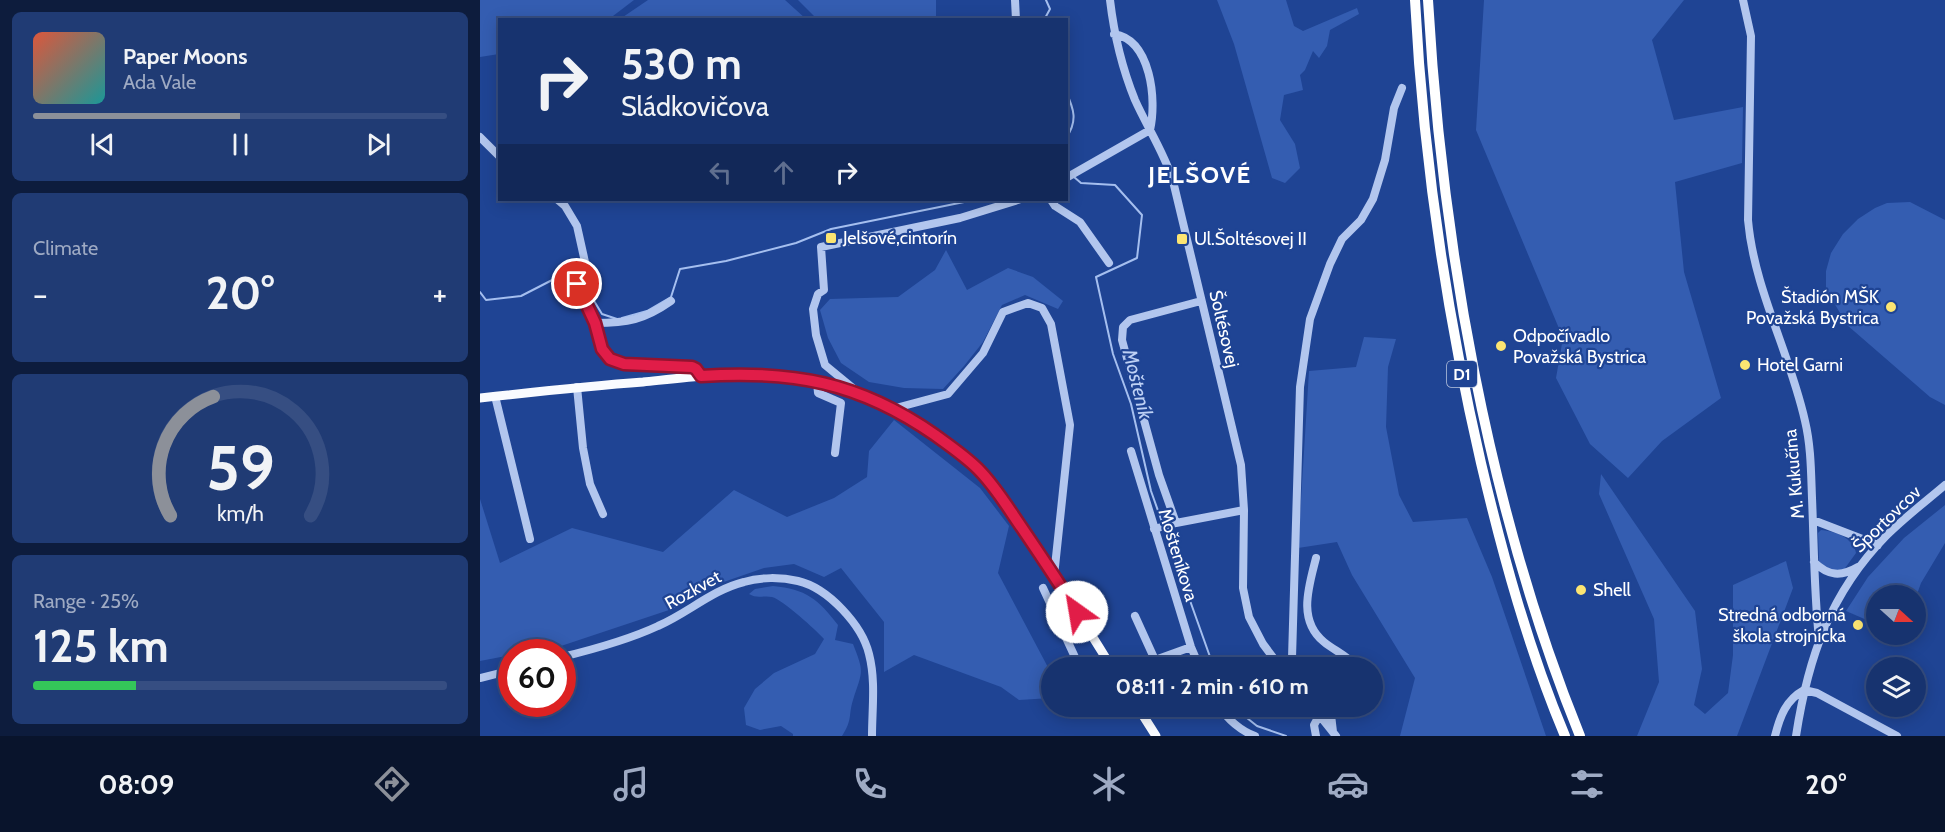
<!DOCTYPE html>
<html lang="en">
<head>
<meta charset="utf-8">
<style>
  :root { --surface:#17336f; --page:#203b74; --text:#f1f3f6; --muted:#9eaac3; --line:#364e82; --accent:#8c9099 }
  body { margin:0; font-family:Cabin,sans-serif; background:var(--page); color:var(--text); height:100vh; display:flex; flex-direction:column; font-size:22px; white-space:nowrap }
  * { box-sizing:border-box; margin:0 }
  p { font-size:20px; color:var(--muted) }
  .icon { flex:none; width:33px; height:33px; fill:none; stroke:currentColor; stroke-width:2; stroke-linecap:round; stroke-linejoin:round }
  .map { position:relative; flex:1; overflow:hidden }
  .side { display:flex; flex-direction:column; gap:12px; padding:12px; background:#0d1c3d; width:480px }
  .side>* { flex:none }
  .hud { position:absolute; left:18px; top:18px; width:570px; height:183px; border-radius:0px; box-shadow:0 3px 15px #0003,0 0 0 2px var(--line); background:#17336f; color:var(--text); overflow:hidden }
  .needle { width:39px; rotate:111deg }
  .fabs { position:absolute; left:1386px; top:585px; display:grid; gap:12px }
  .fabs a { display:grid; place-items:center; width:60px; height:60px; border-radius:50%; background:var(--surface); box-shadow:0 3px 15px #0003,0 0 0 2px var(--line); font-size:30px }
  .speed { position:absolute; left:18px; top:639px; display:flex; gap:12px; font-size:30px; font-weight:700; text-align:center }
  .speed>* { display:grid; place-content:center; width:78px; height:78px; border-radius:50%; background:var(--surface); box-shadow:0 3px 15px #0003,0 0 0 2px var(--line); line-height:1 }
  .speed .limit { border:9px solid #d22; background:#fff; color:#111 }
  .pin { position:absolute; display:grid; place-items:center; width:51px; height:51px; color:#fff; margin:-26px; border:3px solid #fff; border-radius:50%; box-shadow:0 2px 6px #0007 }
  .me { position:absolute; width:66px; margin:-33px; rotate:328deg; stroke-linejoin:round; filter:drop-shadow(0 0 4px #0008) }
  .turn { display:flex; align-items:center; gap:21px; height:126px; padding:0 24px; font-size:27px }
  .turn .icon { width:78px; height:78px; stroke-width:2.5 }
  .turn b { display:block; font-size:42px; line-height:51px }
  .lanes { display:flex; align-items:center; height:57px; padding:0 24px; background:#0003; justify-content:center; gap:30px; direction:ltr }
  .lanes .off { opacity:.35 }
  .big { font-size:45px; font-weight:700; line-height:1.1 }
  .side .widget { flex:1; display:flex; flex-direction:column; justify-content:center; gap:9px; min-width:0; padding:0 21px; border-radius:9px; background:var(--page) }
  .side .dial { align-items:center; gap:0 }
  .dial svg { height:156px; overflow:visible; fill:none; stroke:var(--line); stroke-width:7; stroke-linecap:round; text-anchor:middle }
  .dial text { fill:var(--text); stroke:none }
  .song { display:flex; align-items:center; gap:18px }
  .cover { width:72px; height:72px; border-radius:9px; background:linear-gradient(135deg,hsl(10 70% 55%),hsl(180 70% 35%)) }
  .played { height:6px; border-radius:3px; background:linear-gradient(90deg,var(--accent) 50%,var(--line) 50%) }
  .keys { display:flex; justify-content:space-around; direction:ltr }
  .heat { display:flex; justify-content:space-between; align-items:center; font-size:33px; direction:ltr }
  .charge { height:9px; border-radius:4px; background:linear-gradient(90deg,#34c759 25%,var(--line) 0) }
  .trip { position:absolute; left:561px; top:657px; width:342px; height:60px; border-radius:30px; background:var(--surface); box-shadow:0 3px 15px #0003,0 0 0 2px var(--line); font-weight:700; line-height:60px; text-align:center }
  .dock { display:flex; height:96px; justify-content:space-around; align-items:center; background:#09142c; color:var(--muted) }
  .dock .icon { width:42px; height:42px }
  .dock .on { color:var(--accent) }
  .dock b { font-size:27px; color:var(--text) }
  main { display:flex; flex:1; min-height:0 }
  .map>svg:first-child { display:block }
</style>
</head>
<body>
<main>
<section class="side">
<div class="widget">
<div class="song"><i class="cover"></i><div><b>Paper Moons</b><p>Ada Vale</p></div></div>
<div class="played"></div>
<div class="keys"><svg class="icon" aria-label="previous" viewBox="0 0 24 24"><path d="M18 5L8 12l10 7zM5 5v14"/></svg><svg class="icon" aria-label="pause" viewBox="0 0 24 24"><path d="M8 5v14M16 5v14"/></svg><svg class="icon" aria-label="next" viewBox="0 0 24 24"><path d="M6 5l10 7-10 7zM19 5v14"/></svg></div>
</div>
<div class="widget"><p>Climate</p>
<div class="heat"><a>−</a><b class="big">20°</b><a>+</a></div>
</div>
<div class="widget dial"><svg viewBox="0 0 100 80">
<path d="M14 69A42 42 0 1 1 86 69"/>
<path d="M14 69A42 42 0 0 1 36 8" stroke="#8c9099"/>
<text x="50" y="56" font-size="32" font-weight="700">59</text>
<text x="50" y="72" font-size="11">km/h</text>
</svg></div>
<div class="widget"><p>Range · 25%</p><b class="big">125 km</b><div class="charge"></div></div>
</section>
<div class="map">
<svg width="1465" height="736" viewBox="0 0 1465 736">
  <rect width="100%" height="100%" fill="#1f4494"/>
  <path fill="#345db1" d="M0,0H154L133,16L105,20H20L19,54L0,57Z
    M168,0H305L326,19H140Z
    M318,0H456V19H337Z
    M737,0H806L814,26L823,31L877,8L879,14L850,30L847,46L839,58L833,51L825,70L820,75L823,90L804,95L800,120L815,144L820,168L805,183L792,178L754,44Z
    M1004,0H1204L1172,40L1194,120L1263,107L1262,163L1195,182L1204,272L1241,398L1182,441L1148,478L1110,444L1076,378L1083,338L996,130Z
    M1430,202L1465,220V405L1450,397L1367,325L1346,289V271L1351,253L1363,234L1378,219L1395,208L1407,203Z
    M466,250L487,290L528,268L553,277L583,301L578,309L545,295L522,305L503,342L484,366L463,389L424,388L389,382L361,363L348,338L340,310L350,299L418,297L455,270Z
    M884,337L916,339L908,367L906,427L919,495L933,522L987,518L1012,577L1066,736H920L935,678L872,575L857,542L818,548L829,371L876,367Z
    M414,420L500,488L529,526L518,573L571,673V698L539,700L521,687L434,655L404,672V622L361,568L344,577L314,564L284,568L232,586L195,608L81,646L48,652H32L31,655L0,661V499L20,563L92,528L183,552L254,490L307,517L354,498L387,477L389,451Z
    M1121,474L1215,611L1222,669L1214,705L1225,714L1248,693L1253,655V585L1306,561L1313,588L1257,736H1157L1179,682L1174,619L1119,494Z
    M1465,505V543L1441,583L1436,597L1396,596V624L1366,611L1388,577L1424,538Z
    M1341,530C1355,531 1374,538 1376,553L1363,571L1347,570L1339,561L1338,533Z
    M293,586C326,589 338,599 358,625L355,640L373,644C385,674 382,671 373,700C368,716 373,719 362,736H313V734L301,726L280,730L266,725L264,708L275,689L294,673L335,654L344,639C336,630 303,600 292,597C284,595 277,599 269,594L275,589Z"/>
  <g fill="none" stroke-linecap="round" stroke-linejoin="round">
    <path stroke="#a5bfef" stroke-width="2" d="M564,20L570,9L566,0
      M586,92C594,109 598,121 586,138
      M594,177L601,183L635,185L662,215L657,258L616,277L633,354L651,404L671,491L734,668
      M102,281L122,314L137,319
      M0,292L6,300L41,296L80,276L98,277
      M142,318L167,311L191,297L200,269L246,261L316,243L351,229L494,200
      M752,706L777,726L806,736"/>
    <path stroke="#b2c6ee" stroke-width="8" d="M535,0L536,20
      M630,0C634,34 642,68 655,100C667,127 684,152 693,181L761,465L764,510L763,588L769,617L783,644L801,668
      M1263,0L1271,36L1268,220C1274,289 1310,353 1325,421C1331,446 1331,472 1332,498C1334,545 1334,592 1339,639
      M0,137L20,157
      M586,178L670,130C677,100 671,40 634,34
      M78,200L85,206L97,226L105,262L104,269L97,284L115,323L122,349L130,359L144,364L212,367L216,369L221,376
      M571,200L575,206L600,222L629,263
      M721,301L650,320L643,327L642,340L679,475L696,523L764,510
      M115,323C147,323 164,320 191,301
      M337,382L338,393L361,403L355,453
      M97,387L103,448L110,484L123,514
      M379,393L345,365L336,335L333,309L338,294L344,290L341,247L480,218L538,200
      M15,396L50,539
      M412,409L468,394L503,353L523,312L548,303L562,308L571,324L590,425L574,576
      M651,451L711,647L720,668
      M1333,520L1398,545
      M674,529L696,523
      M836,558C829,586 817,620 844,642C855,651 868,656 878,668
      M1334,562C1348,576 1361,577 1378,567
      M563,588L600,668
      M655,616L675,660L711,647
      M82,657C115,649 148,640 178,626C208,613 232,590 264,582C280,577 301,577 318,581C348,588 382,625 389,654C396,681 392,709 392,736
      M809,668L812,658L820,387L830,319L850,264L862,239L881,220L893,199L905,160L914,108L922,88
      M841,668L846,663L856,668
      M0,678L32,670
      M1324,690L1337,693L1417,736
      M739,706C747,719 761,731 775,736
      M832,706L856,736
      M850,706L853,732
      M836,736L834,725L839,716
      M1295,736C1300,716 1306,700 1324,690
      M1316,736C1328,658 1350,593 1406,536C1424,518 1445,502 1465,485"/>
    <path stroke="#f9fbff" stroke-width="9" d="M0,398C54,392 108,386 163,382C202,378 242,373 281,374C358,377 442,414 497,468C516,486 529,509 543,530C574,575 603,621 632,668
      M657,706L676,736"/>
    <path stroke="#fff" stroke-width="10" d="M935,0C943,156 966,311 1001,463C1023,556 1048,648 1085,736
      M948,0C962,244 1008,509 1100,736"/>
  </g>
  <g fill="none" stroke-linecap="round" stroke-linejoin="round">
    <g stroke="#92132f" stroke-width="15">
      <path id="route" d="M97,284L115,323L122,349L130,359L144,364L212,367L216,369L221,376C312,370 379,382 455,435C470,446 485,456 498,469C516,487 528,508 542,528C561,556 580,584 597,612"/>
    </g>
    <use href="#route" stroke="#e11d48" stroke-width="10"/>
  </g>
  <g fill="#fce572" stroke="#1f4494" stroke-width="2">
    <rect x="345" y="232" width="12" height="12" rx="3"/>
    <rect x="696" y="233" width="12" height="12" rx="3"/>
    <circle cx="1411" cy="307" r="6"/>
    <circle cx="1021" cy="346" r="6"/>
    <circle cx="1265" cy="365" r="6"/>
    <circle cx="1101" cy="590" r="6"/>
    <circle cx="1378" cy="625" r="6"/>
  </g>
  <g text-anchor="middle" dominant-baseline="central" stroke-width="4.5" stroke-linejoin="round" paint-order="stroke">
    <rect fill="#1f4494" stroke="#bcc7df" stroke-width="1.5" x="967" y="361" width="30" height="26" rx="4.5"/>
    <g font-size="16" font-weight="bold" fill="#fff">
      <text x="982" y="374">D1</text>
    </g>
    <g font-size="18" fill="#fff" stroke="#1f4494" text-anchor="start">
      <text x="363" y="238">Jelšové,cintorín</text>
      <text x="714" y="239">Ul.Šoltésovej II</text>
      <text x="1399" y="297" text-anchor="end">Štadión MŠK<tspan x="1399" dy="21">Považská Bystrica</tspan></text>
      <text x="1033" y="336">Odpočívadlo<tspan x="1033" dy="21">Považská Bystrica</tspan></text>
      <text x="1277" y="365">Hotel Garni</text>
      <text x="1113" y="590">Shell</text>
      <text x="1366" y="615" text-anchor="end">Stredná odborná<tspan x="1366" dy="21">škola strojnícka</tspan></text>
    </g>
    <g font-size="18" fill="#fff" stroke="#1f4494">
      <text transform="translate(744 329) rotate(77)">Šoltésovej</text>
      <text transform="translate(1314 474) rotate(-95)">M. Kukučína</text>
      <text transform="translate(1407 519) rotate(-44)">Športovcov</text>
      <text transform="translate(698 555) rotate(73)">Mošteníkova</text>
      <text transform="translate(213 590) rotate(-29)">Rozkvet</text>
    </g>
    <g font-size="20" font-style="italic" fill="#bed1f5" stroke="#1f4494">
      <text transform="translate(658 384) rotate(76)">Mošteník</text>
    </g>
    <g font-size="24" font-weight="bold" letter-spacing="1.5" fill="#fff" stroke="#1f4494">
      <text x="720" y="174">JELŠOVÉ</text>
    </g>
  </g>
</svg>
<div class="fabs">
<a><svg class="needle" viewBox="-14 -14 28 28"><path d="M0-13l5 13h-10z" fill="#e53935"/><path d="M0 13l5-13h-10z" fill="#9eaac3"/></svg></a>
<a><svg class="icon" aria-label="layers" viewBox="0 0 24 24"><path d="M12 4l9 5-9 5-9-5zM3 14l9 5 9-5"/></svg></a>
</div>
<div class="speed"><div class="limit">60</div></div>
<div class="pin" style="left:97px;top:284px;background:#d93025"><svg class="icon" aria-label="arrive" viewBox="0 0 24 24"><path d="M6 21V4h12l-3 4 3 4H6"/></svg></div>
<svg class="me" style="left:597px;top:612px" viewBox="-20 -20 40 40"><circle r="19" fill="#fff"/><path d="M0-13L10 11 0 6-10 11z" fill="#e11d48"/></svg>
<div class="trip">08:11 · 2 min · 610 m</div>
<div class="hud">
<div class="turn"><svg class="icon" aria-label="right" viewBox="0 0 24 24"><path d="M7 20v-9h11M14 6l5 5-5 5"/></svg><div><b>530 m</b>Sládkovičova</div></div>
<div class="lanes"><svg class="icon off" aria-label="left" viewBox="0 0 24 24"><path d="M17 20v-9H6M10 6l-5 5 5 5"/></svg><svg class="icon off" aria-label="ahead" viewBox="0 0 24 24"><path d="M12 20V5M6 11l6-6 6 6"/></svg><svg class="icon" aria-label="right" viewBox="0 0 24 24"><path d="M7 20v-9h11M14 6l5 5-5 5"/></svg></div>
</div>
</div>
</main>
<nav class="dock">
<b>08:09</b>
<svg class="icon on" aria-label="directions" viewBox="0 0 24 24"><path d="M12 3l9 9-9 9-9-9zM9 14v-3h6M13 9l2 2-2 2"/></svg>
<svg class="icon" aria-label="music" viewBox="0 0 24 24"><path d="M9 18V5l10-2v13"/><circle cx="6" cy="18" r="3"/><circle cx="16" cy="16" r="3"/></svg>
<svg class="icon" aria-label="phone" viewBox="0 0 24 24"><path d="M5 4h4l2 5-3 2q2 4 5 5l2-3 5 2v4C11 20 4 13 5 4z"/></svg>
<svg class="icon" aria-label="climate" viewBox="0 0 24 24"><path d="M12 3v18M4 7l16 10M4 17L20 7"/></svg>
<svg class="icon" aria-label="car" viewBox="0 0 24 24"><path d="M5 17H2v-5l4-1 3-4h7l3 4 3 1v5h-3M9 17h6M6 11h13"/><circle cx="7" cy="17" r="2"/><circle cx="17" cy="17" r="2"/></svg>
<svg class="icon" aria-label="filters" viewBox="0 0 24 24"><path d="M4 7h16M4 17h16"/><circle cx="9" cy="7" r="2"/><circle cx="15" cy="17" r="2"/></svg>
<b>20°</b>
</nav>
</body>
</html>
